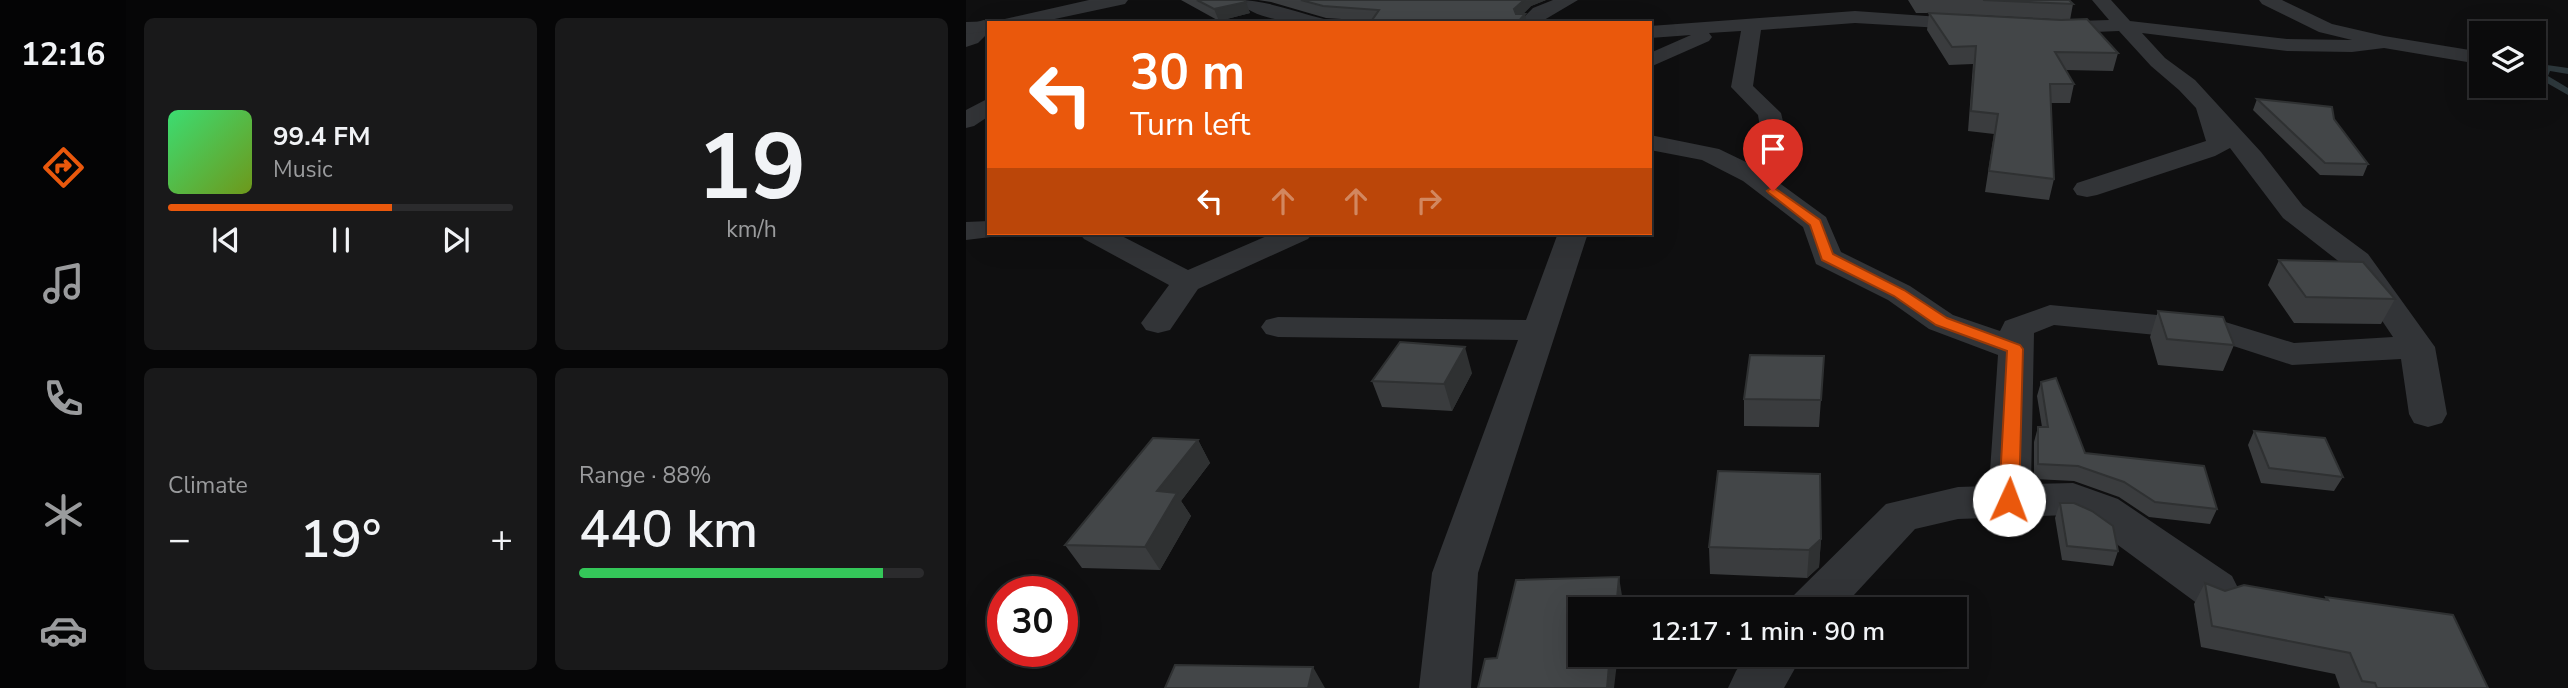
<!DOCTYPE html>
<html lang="en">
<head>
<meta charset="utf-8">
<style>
  :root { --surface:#0b0b0c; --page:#19191a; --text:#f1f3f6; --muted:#9a9b9d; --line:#2b2b2d; --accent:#ea580c }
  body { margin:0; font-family:"Nunito Sans",sans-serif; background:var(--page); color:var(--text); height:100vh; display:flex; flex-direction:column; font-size:26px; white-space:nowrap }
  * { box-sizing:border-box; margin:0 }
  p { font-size:23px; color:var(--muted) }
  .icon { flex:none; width:38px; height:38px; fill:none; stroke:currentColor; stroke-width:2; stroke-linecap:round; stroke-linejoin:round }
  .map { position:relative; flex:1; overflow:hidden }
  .details { display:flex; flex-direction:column; gap:18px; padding:18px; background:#060607; width:840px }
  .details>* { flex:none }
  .top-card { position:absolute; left:21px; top:21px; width:665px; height:214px; border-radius:0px; box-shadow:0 7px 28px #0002,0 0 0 2px var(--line); background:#ea580c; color:#fff; overflow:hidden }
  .controls { position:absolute; left:1503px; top:21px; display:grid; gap:14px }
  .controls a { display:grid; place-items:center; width:77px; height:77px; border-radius:0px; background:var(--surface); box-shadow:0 7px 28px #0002,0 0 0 2px var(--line); font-size:35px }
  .speed { position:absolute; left:21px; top:576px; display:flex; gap:14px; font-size:35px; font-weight:700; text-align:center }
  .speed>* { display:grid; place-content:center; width:91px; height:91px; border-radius:50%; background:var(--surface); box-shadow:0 7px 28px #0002,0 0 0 2px var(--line); line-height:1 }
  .speed .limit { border:10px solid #d22; background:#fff; color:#111 }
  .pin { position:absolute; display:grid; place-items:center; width:60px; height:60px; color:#fff; margin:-72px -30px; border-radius:50% 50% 50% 0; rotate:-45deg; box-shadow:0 0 7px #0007 }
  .pin .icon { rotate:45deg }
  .me { position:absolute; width:77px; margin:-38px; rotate:2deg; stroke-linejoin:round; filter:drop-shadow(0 0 5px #0008) }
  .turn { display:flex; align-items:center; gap:24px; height:147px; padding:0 28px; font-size:32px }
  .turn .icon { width:91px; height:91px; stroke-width:2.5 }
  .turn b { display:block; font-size:49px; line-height:60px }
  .lanes { display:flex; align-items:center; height:66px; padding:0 28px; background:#0003; justify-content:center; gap:35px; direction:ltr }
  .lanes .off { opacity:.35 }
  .big { font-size:52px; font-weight:600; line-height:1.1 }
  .details .card { flex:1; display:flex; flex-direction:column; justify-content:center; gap:10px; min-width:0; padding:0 24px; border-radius:10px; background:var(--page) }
  .details .dial { align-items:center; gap:0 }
  .dial b { font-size:91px; line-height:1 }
  .song { display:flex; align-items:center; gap:21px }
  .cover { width:84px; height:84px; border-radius:10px; background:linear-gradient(135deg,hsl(140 70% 55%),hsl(80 70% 35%)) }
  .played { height:7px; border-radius:4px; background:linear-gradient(90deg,var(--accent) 65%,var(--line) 65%) }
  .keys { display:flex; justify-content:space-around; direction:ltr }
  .heat { display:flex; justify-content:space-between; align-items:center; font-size:38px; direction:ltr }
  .charge { height:10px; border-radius:5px; background:linear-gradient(90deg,#34c759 88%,var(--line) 0) }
  .details .tiles { flex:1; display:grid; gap:18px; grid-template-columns:repeat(2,1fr) }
  .trip { position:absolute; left:602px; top:597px; width:399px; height:70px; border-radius:0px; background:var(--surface); box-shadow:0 7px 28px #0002,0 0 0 2px var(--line); font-weight:600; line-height:70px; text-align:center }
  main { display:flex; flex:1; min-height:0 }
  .tab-bar { display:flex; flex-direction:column; width:126px; justify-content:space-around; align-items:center; background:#040405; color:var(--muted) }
  .tab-bar .icon { width:49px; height:49px }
  .tab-bar .on { color:var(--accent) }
  .tab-bar b { font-size:32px; color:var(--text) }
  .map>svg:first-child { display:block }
</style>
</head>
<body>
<main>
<nav class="tab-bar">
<b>12:16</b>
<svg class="icon on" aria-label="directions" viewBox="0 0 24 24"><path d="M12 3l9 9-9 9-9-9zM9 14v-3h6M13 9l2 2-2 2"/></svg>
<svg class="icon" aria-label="music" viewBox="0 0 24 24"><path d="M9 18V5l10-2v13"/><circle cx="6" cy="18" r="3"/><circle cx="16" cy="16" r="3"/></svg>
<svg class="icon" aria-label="phone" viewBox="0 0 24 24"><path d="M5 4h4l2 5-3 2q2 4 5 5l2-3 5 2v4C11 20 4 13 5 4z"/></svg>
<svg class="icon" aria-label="climate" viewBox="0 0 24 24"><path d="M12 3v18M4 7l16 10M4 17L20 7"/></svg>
<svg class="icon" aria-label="car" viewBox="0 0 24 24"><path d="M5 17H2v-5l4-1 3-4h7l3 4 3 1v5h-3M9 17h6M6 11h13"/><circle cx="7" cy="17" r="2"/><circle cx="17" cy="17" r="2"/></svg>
</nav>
<section class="details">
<div class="tiles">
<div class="card">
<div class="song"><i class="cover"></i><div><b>99.4 FM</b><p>Music</p></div></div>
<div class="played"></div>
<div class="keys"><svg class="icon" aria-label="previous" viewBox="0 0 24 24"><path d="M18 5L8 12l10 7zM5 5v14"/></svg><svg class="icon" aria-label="pause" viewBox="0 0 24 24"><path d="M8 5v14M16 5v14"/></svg><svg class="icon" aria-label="next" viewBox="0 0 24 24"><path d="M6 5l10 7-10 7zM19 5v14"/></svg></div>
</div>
<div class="card dial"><b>19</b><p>km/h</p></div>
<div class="card"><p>Climate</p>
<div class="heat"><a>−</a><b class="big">19°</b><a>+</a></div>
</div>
<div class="card"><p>Range · 88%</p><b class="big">440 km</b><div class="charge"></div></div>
</div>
</section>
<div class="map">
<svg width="1602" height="688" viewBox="0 0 1602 688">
  <rect width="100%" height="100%" fill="#0f0f10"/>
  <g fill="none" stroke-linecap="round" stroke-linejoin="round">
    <path fill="#2e393d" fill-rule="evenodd" d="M1581,65L1602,68V74L1584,71L1582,76L1602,88V95L1574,79L1577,68Z"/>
    <path fill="#323437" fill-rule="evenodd" d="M271,0C301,0 329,12 358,19L360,23C334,23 289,22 271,0Z
      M587,0H612L573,23H552L567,8Z
      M1126,0H1145L1164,21L1321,39L1386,40L1353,32L1296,4L1293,0H1316L1366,24L1418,36L1516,52V64H1513L1418,48L1386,52L1321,51L1176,33L1199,58L1229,80L1295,152L1337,206L1402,254L1469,347L1481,414L1476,423L1462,427L1448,423L1443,414L1435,359L1326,365L1252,341L1088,325L1068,333L1065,484L1107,483L1152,499L1266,576L1273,590L1266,604L1249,610L1232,604L1122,523L1104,515L992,519L949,529L875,609H821L828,595L920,504L992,487L1023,486L1032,355L963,329L922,300L850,264L837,227L777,181L736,160L684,150V135L753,149L782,163L797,145L792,115L765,87L775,31L743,33L746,37L743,41L684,67V53L725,35L684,38V26L889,11L1017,20L1019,24L1010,30L889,23L795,30L787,86L815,113L823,146L801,174L860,217L875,252L944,286L987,315L1034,331L1039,321L1084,305L1256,321L1328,343L1427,337L1380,267L1317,218L1264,148L1249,156L1131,195L1121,197L1111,195L1107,189L1111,183L1240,141L1230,108L1213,90L1185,66L1153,31L1080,34L1070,28L1080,22L1143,20Z
      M18,20L25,23H23V32L12,43L0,47V33L11,22Z
      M23,98V116L8,126L0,128V110Z
      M23,221V233H36L33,236L0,240V222Z
      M113,233H150L222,270L308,233H347L342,239L232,289L204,330L192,333L180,330L175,323L203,285L118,239Z
      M592,233H622L512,573L505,688H453L466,573L552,340L312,337L300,334L295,327L300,320L312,317L560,320Z
      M782,654H837L818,688H762L770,671Z"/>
    <path fill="#323437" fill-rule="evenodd" d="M123,0H162L159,4L70,23H23V31L0,34V22L30,21Z"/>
  </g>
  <path fill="#3a3c3e" d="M215,0H278L284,13L253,21Z
    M292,0H580L565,6L557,14L406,21L360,18L305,2Z
    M942,0H1103L1107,4L1104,20L990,14L1152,53L1147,71L1100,70L1108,84L1104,103H1084L1088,179L1083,200L1019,192L1028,134L1002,131L1007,64L983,65L961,30L963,13H950Z
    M1291,99L1368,119L1402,164L1397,176L1354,175L1287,110Z
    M1313,260L1429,299L1415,324L1328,323L1302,285Z
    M1192,311L1268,345L1257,371L1192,365L1184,337Z
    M858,356L853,427L778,426V399Z
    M506,373L486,411L416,407L406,381Z
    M1075,382L1119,453L1251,509L1244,524L1183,517L1153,497L1108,481L1068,479V442L1072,427H1076L1071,396Z
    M1288,431L1377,477L1368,491L1295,483L1282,445Z
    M232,440L244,463L215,501L225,516L194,570L116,568L99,545Z
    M1094,503L1152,551L1147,566L1096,560L1089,518Z
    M855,539L853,567L841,578L744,574L743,547Z
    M1239,583L1259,591L1359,600L1360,597L1522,688H1374L1369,674L1235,647L1228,604Z"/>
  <path fill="#2f3132" d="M558,0H580L565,6L550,21L548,9Z
    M280,2L284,13L253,21L248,9Z
    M559,14L561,23H551Z
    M499,347L506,373L486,411L478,384Z
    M232,440L244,463L215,501L225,516L194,570L179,547L191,491Z
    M855,539L853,567L841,578L843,550Z
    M653,577L657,602L656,609H650Z
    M644,654H652L648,688H641Z
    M347,667L359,688H342Z"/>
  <path fill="#434648" stroke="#2f3132" stroke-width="2" d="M231,0H278L280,2L248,9Z
    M335,0H558L548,9L550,14H559L551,23H404L413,10L357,6Z
    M1017,0H1103L1107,4Z
    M963,13L1095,20L1121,19L1152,53L1089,52L1108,84H1084L1088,179L1023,171L1032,114L1005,111L1010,46L986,47Z
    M1291,99L1366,107L1368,119L1402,164L1359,163Z
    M1313,260L1397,262L1429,299L1340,297Z
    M1192,311L1257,317L1268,345L1201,339Z
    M434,342L499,347L478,384L406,381Z
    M784,355L858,356L855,400L778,399Z
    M1090,378L1119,453L1238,466L1251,509L1189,502L1158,482L1112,466L1072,464V427H1082L1075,382Z
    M1288,431L1359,438L1377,477L1303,468Z
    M187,438L232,440L191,491L211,493L179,547L99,545Z
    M752,471L854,474L855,539L843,550L743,547Z
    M1094,503H1108L1126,511L1147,526L1152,551L1101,546Z
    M653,577L650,609H614V654H644L641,688H512L519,659L531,658L550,580Z
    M1239,583L1259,591L1278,585L1362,600L1360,597L1487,615L1522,688H1411L1409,683L1396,681L1384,653L1246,626Z
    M209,665L347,667L342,688H199Z"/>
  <path fill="#ea580c" stroke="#983908" stroke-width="2" d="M807,187L854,220L867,254L938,290L981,318L1054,345L1057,349L1053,500L1050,506L1043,508L1036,506L1033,500L1041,351L970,325L928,296L856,260L844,225L803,193L801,191Z"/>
</svg>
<div class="controls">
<a><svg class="icon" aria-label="layers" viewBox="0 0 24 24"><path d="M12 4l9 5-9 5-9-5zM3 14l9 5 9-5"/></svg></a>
</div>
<div class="speed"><div class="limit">30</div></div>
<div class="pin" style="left:807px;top:191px;background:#d93025"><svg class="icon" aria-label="arrive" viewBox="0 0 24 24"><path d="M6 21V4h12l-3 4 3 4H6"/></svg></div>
<svg class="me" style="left:1043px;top:500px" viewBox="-20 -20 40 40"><circle r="19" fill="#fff"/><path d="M0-13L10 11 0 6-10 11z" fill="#ea580c"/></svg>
<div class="trip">12:17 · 1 min · 90 m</div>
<div class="top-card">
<div class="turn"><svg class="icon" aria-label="left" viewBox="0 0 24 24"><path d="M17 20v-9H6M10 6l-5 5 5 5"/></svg><div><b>30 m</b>Turn left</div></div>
<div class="lanes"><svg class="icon" aria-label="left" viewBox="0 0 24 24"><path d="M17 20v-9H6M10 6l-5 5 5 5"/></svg><svg class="icon off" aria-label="ahead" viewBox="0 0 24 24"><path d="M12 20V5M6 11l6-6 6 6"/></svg><svg class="icon off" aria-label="ahead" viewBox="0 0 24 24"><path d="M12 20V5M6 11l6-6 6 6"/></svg><svg class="icon off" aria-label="right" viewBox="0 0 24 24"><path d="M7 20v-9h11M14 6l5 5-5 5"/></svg></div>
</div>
</div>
</main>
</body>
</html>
